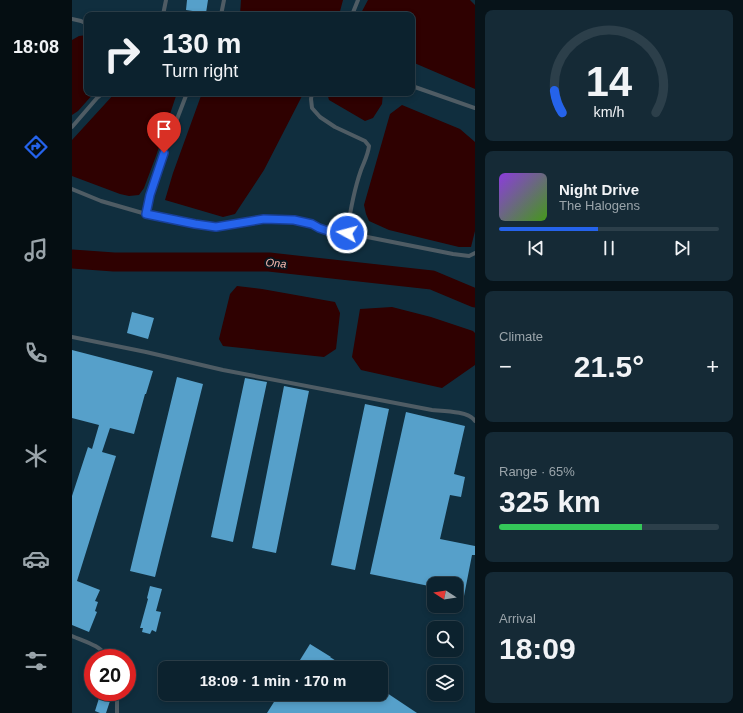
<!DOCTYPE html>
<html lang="en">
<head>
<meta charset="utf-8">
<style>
  :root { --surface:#0c222e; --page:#152a36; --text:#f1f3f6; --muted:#9aa4aa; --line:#2c3f4a; --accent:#2563eb }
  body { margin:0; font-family:Helvetica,sans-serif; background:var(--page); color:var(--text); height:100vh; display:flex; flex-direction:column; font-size:15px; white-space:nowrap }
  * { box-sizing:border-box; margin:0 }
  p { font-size:13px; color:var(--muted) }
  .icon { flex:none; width:22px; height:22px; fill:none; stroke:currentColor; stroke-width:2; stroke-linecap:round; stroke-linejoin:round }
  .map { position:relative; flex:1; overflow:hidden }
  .details { display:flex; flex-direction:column; gap:10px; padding:10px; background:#071319; width:268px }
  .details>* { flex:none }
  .guide { position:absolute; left:12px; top:12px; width:331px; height:84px; border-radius:8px; box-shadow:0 2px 6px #0003,0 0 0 1px var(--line); background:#0c222e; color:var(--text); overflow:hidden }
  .needle { width:26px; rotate:282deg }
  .controls { position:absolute; left:355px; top:577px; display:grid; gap:8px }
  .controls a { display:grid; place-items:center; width:36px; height:36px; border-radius:8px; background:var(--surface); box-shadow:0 2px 6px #0003,0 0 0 1px var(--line); font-size:20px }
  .speed { position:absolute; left:12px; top:649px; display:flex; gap:8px; font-size:20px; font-weight:700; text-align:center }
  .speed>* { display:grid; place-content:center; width:52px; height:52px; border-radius:50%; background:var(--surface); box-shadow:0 2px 6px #0003,0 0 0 1px var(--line); line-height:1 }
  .speed .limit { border:6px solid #d22; background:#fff; color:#111 }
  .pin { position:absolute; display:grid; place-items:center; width:34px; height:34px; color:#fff; margin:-41px -17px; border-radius:50% 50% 50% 0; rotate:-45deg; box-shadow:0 0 4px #0007 }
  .pin .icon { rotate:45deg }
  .me { position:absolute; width:44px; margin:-22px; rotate:277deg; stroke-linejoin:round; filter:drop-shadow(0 0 3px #0008) }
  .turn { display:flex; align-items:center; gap:14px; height:84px; padding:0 12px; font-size:18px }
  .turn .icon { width:52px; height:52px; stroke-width:2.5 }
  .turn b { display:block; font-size:28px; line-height:34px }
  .big { font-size:30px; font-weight:800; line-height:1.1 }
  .details .widget { flex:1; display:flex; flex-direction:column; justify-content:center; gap:6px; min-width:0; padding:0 14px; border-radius:8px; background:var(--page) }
  .details .dial { align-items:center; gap:0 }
  .dial svg { height:104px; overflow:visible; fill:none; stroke:var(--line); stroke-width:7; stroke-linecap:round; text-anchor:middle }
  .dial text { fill:var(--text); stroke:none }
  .song { display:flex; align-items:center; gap:12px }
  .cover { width:48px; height:48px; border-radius:6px; background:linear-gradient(135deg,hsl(270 70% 55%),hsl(100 70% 35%)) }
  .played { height:4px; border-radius:2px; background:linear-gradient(90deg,var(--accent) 45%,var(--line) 45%) }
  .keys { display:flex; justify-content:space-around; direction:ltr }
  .heat { display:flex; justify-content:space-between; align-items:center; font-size:22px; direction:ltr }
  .charge { height:6px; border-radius:3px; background:linear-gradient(90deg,#34c759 65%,var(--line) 0) }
  .trip { position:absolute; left:86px; top:661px; width:230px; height:40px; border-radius:8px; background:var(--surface); box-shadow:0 2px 6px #0003,0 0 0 1px var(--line); font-weight:800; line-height:40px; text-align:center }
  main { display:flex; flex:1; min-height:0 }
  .menu { display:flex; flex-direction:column; width:72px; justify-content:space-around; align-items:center; background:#050e12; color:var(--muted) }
  .menu .icon { width:28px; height:28px }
  .menu .current { color:var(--accent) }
  .menu b { font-size:18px; color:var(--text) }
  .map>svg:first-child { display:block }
</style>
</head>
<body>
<main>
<nav class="menu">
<b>18:08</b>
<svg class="icon current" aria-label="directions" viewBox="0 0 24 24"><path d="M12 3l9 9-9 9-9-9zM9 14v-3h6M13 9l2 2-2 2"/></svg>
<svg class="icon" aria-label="music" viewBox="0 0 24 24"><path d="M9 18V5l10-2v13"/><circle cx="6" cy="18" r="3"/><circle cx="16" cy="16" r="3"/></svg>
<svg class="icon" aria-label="phone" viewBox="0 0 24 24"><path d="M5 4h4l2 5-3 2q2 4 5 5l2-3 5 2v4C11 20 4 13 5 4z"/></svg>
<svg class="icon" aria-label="climate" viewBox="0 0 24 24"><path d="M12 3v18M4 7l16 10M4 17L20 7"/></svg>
<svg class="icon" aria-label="car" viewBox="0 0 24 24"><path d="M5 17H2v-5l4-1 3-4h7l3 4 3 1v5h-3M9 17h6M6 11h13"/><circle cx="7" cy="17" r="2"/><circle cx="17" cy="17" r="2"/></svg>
<svg class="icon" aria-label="filters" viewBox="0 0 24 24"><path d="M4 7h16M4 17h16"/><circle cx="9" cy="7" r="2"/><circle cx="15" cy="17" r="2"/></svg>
</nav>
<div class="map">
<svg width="403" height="713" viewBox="0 0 403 713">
  <rect width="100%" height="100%" fill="#102e3e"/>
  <path fill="#2f0101" d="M169,0H271L267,15H168Z
    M296,0H398L403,5V89L340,62V15H288Z
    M15,35V93H22L6,111L0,115V40L7,36Z
    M43,93H105L84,156L72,188L67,195L57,196L48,194L0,176V140Z
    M130,93H231L229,98L192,170L163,214L151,217L93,200L101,173Z
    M255,93H311L310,104L301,118L293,121L257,100Z
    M330,105L388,129L403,142V231L399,247H387L317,230L297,221L294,214L292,205L318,114Z
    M165,286L190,289L263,302L268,313L264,349L252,357L151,346L147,339L158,294Z
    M320,307L359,317L401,331L403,333V365L370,388L289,370L280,357L288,309Z"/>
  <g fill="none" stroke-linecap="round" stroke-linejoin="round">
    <path stroke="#2f0101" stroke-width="19" d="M0,259L42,262H197L360,280L403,298"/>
  </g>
  <path fill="#56a0ca" d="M115,0H136L134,13L114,10Z
    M60,312L82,318L76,339L55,333Z
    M0,350L81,371L74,394H73L62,434L38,428L30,452L44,456L5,581L28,590L23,601L26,602L23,611L25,612L17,632L0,625V496L16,447L20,449L27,425L0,418Z
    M105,377L131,384L83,577L58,571Z
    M173,378L195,382L161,542L139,537Z
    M212,386L237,391L204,553L180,548Z
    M293,404L317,409L283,570L259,565Z
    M334,412L393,426L382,474L393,477L389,497L378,495L368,539L403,546V555H400L392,596L384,595V584H357V586L298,574Z
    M78,586L90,589L84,611L89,612L84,632L80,630L78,634L70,632L71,628H68L76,599L75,598Z
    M238,644L259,657H258L275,668H223Z
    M309,689L345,713H195L207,694H309Z
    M28,695L39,698L34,713H28L23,711Z"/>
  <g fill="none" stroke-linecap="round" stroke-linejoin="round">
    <path stroke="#4f5c64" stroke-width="4" d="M91,15L94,0
      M149,15L152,0
      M280,15L286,0
      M0,19L9,21L15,24
      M340,86L403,108
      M240,93L239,99L240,108L248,117L263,127L293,141L297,146C296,155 292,162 289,170C282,190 278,212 275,233
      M0,127L25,98L31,93
      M0,189L29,201L74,214L123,225L144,227L192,219L222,220L240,224L247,228L259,232L275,233L381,254L397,256L403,253
      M74,214L87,166L115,93
      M0,337L74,352L151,370L360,410C371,411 397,411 403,421
      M0,636C14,642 28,645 36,658
      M45,692V713"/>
  </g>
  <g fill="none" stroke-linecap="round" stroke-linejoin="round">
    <g stroke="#184099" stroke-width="10">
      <path id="route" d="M92,153L78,195L74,214L123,224L144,227L192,219L222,220L240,224L247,228L259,232L275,233"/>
    </g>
    <use href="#route" stroke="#2563eb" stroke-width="7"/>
  </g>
  <g text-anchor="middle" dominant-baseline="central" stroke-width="4" stroke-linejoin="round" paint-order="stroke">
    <g font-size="11" font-style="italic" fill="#fcbcb1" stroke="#08141c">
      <text transform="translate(204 263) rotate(5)">Ona</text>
    </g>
  </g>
</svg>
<div class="controls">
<a><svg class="needle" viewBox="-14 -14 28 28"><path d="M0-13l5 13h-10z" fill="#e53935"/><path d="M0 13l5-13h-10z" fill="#9aa4aa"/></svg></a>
<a><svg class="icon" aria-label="search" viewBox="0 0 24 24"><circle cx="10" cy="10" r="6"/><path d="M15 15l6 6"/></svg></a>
<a><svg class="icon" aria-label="layers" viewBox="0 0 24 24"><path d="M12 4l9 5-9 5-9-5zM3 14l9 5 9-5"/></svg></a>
</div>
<div class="speed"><div class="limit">20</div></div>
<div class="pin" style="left:92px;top:153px;background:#d93025"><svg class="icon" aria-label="arrive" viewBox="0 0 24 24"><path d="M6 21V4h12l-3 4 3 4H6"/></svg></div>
<svg class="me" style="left:275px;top:233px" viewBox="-20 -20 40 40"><circle r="17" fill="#2563eb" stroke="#fff" stroke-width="3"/><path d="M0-11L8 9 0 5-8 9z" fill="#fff"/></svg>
<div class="trip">18:09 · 1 min · 170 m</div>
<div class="guide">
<div class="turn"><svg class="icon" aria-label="right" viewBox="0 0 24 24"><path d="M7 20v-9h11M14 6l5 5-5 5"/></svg><div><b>130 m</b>Turn right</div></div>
</div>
</div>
<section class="details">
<div class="widget dial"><svg viewBox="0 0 100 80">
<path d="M14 69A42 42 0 1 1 86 69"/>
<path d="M14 69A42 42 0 0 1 8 52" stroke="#2563eb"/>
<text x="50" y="56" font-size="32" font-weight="700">14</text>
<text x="50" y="72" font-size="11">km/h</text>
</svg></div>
<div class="widget">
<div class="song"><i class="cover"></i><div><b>Night Drive</b><p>The Halogens</p></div></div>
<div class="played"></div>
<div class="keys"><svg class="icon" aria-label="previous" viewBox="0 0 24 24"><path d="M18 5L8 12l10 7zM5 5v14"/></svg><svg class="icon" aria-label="pause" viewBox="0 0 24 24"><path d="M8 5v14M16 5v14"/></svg><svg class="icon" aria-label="next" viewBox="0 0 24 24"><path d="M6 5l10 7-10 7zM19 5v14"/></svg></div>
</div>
<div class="widget"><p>Climate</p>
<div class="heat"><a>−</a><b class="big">21.5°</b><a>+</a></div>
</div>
<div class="widget"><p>Range · 65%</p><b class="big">325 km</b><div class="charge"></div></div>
<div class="widget"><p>Arrival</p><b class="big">18:09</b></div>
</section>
</main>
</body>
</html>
